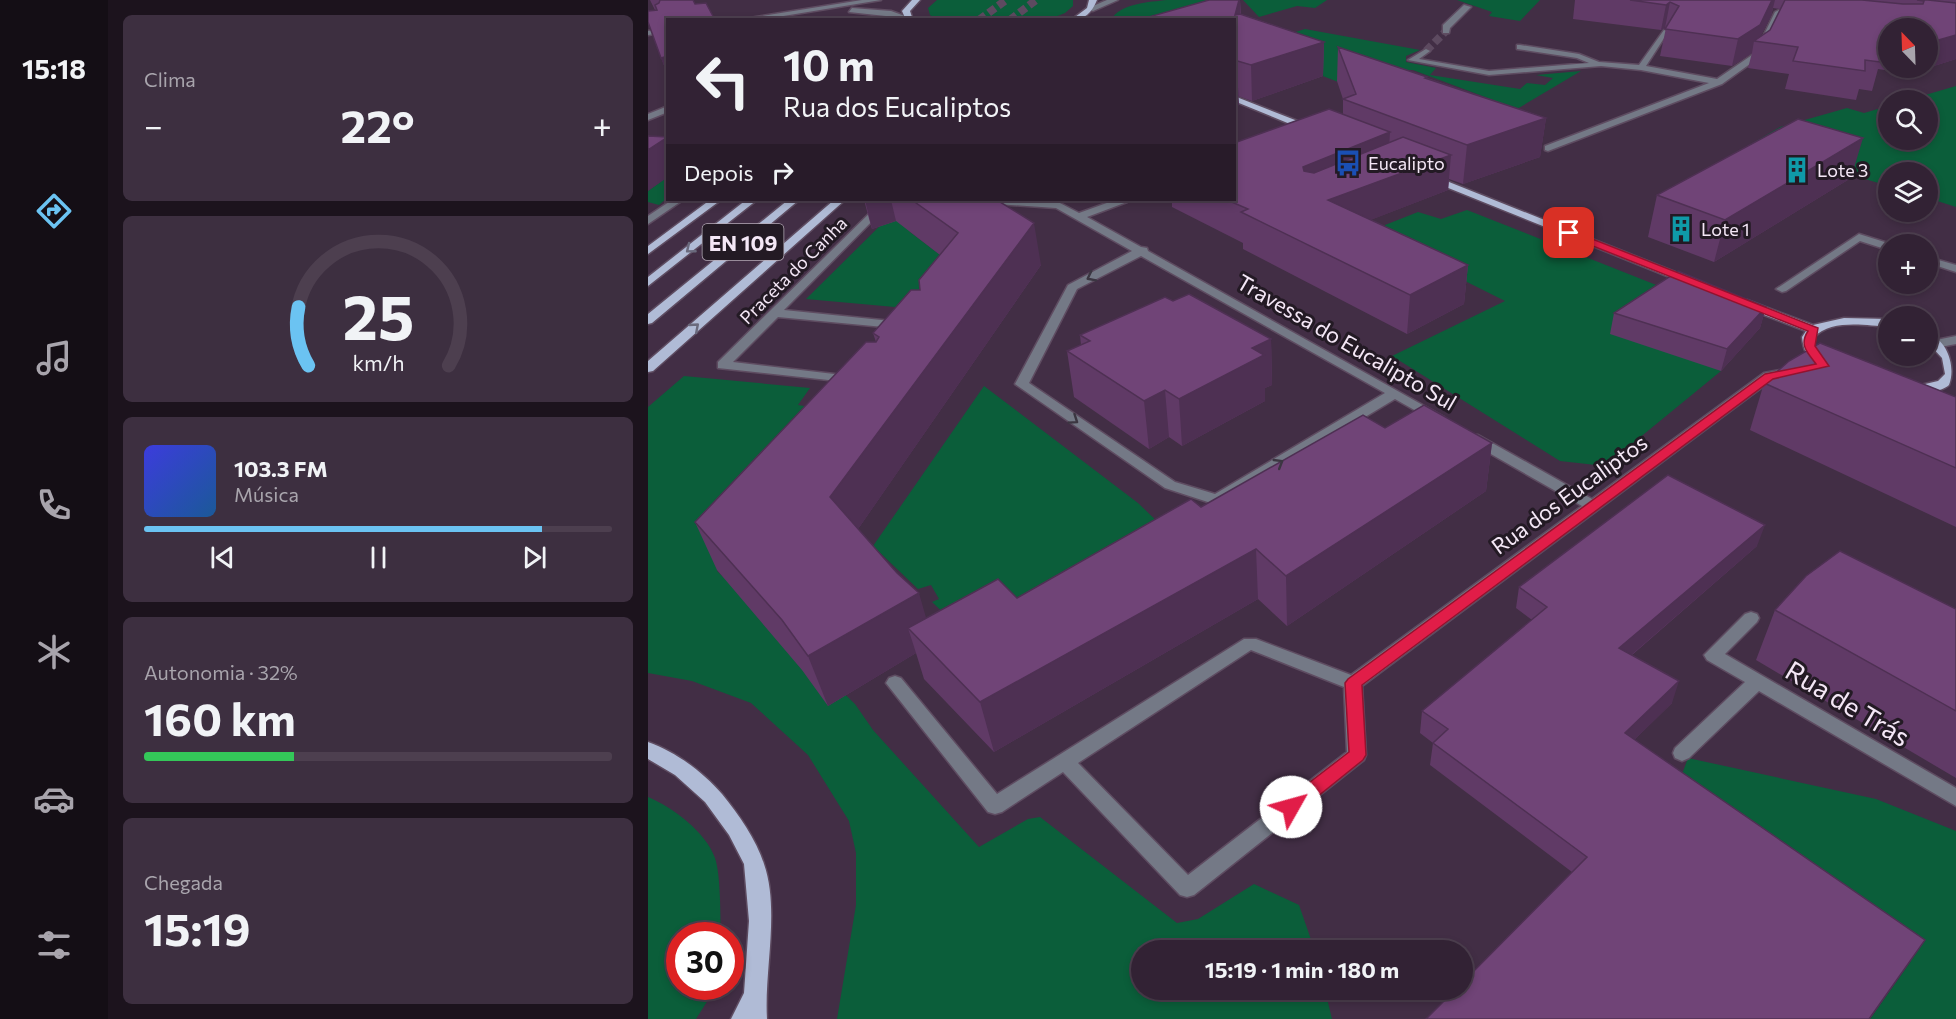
<!DOCTYPE html>
<html lang="pt">
<head>
<meta charset="utf-8">
<style>
  :root { --surface:#322234; --page:#3d2f40; --text:#f1f3f6; --muted:#a8a4ac; --line:#4d3f4f; --accent:#6bc3f2 }
  body { margin:0; font-family:Commissioner,sans-serif; background:var(--page); color:var(--text); height:100vh; display:flex; flex-direction:column; font-size:22px; white-space:nowrap }
  * { box-sizing:border-box; margin:0 }
  p { font-size:20px; color:var(--muted) }
  .icon { flex:none; width:33px; height:33px; fill:none; stroke:currentColor; stroke-width:2; stroke-linecap:round; stroke-linejoin:round }
  .map { position:relative; flex:1; overflow:hidden }
  .panel { display:flex; flex-direction:column; gap:15px; padding:15px; background:#1c131d; width:540px }
  .panel>* { flex:none }
  .banner { position:absolute; left:18px; top:18px; width:570px; height:183px; border-radius:0px; box-shadow:0 3px 9px #0003,0 0 0 2px var(--line); background:#322234; color:var(--text); overflow:hidden }
  .needle { width:39px; rotate:337deg }
  .tools { position:absolute; left:1230px; top:18px; display:grid; gap:12px }
  .tools a { display:grid; place-items:center; width:60px; height:60px; border-radius:50%; background:var(--surface); box-shadow:0 3px 9px #0003,0 0 0 2px var(--line); font-size:30px }
  .speed { position:absolute; left:18px; top:922px; display:flex; gap:12px; font-size:30px; font-weight:700; text-align:center }
  .speed>* { display:grid; place-content:center; width:78px; height:78px; border-radius:50%; background:var(--surface); box-shadow:0 3px 9px #0003,0 0 0 2px var(--line); line-height:1 }
  .speed .limit { border:9px solid #d22; background:#fff; color:#111 }
  .pin { position:absolute; display:grid; place-items:center; width:51px; height:51px; color:#fff; margin:-26px; border-radius:12px; box-shadow:0 3px 9px #0006 }
  .me { position:absolute; width:66px; margin:-33px; rotate:52deg; stroke-linejoin:round; filter:drop-shadow(0 0 4px #0008) }
  .turn { display:flex; align-items:center; gap:21px; height:126px; padding:0 18px; font-size:27px }
  .turn .icon { width:78px; height:78px; stroke-width:2.5 }
  .turn b { display:block; font-size:42px; line-height:51px }
  .then { display:flex; align-items:center; height:57px; padding:0 18px; background:#0003; gap:12px; font-size:22px }
  .big { font-size:45px; font-weight:700; line-height:1.1 }
  .panel .tile { flex:1; display:flex; flex-direction:column; justify-content:center; gap:9px; min-width:0; padding:0 21px; border-radius:9px; background:var(--page) }
  .panel .dial { align-items:center; gap:0 }
  .dial svg { height:156px; overflow:visible; fill:none; stroke:var(--line); stroke-width:7; stroke-linecap:round; text-anchor:middle }
  .dial text { fill:var(--text); stroke:none }
  .song { display:flex; align-items:center; gap:18px }
  .cover { width:72px; height:72px; border-radius:9px; background:linear-gradient(135deg,hsl(240 70% 55%),hsl(210 70% 35%)) }
  .played { height:6px; border-radius:3px; background:linear-gradient(90deg,var(--accent) 85%,var(--line) 85%) }
  .keys { display:flex; justify-content:space-around; direction:ltr }
  .heat { display:flex; justify-content:space-between; align-items:center; font-size:33px; direction:ltr }
  .charge { height:9px; border-radius:4px; background:linear-gradient(90deg,#34c759 32%,var(--line) 0) }
  .trip { position:absolute; left:483px; top:940px; width:342px; height:60px; border-radius:30px; background:var(--surface); box-shadow:0 3px 9px #0003,0 0 0 2px var(--line); font-weight:700; line-height:60px; text-align:center }
  main { display:flex; flex:1; min-height:0 }
  .tab-bar { display:flex; flex-direction:column; width:108px; justify-content:space-around; align-items:center; background:#140e15; color:var(--muted) }
  .tab-bar .icon { width:42px; height:42px }
  .tab-bar .current { color:var(--accent) }
  .tab-bar b { font-size:27px; color:var(--text) }
  .map>svg:first-child { display:block }
</style>
</head>
<body>
<main>
<nav class="tab-bar">
<b>15:18</b>
<svg class="icon current" aria-label="directions" viewBox="0 0 24 24"><path d="M12 3l9 9-9 9-9-9zM9 14v-3h6M13 9l2 2-2 2"/></svg>
<svg class="icon" aria-label="music" viewBox="0 0 24 24"><path d="M9 18V5l10-2v13"/><circle cx="6" cy="18" r="3"/><circle cx="16" cy="16" r="3"/></svg>
<svg class="icon" aria-label="phone" viewBox="0 0 24 24"><path d="M5 4h4l2 5-3 2q2 4 5 5l2-3 5 2v4C11 20 4 13 5 4z"/></svg>
<svg class="icon" aria-label="climate" viewBox="0 0 24 24"><path d="M12 3v18M4 7l16 10M4 17L20 7"/></svg>
<svg class="icon" aria-label="car" viewBox="0 0 24 24"><path d="M5 17H2v-5l4-1 3-4h7l3 4 3 1v5h-3M9 17h6M6 11h13"/><circle cx="7" cy="17" r="2"/><circle cx="17" cy="17" r="2"/></svg>
<svg class="icon" aria-label="filters" viewBox="0 0 24 24"><path d="M4 7h16M4 17h16"/><circle cx="9" cy="7" r="2"/><circle cx="15" cy="17" r="2"/></svg>
</nav>
<section class="panel">
<div class="tile"><p>Clima</p>
<div class="heat"><a>−</a><b class="big">22°</b><a>+</a></div>
</div>
<div class="tile dial"><svg viewBox="0 0 100 80">
<path d="M14 69A42 42 0 1 1 86 69"/>
<path d="M14 69A42 42 0 0 1 9 39" stroke="#6bc3f2"/>
<text x="50" y="56" font-size="32" font-weight="700">25</text>
<text x="50" y="72" font-size="11">km/h</text>
</svg></div>
<div class="tile">
<div class="song"><i class="cover"></i><div><b>103.3 FM</b><p>Música</p></div></div>
<div class="played"></div>
<div class="keys"><svg class="icon" aria-label="previous" viewBox="0 0 24 24"><path d="M18 5L8 12l10 7zM5 5v14"/></svg><svg class="icon" aria-label="pause" viewBox="0 0 24 24"><path d="M8 5v14M16 5v14"/></svg><svg class="icon" aria-label="next" viewBox="0 0 24 24"><path d="M6 5l10 7-10 7zM19 5v14"/></svg></div>
</div>
<div class="tile"><p>Autonomia · 32%</p><b class="big">160 km</b><div class="charge"></div></div>
<div class="tile"><p>Chegada</p><b class="big">15:19</b></div>
</section>
<div class="map">
<svg width="1308" height="1019" viewBox="0 0 1308 1019">
  <rect width="100%" height="100%" fill="#422e45"/>
  <path fill="#0b5e3a" d="M289,0H425V6L417,13L402,19H288L282,15L280,8Z
    M519,0H569L578,20H463C472,3 502,2 519,0Z
    M595,0H679L667,8L649,6L611,17Z
    M809,0H892L872,21L841,16L844,12Z
    M657,29L772,50L758,56V62L788,68L782,75L872,89L879,83L897,85L905,78L888,75L933,71L869,109L765,70H752L703,87L600,47Z
    M1308,86V207L1280,198V172H1240V186L1103,144L1132,127L1199,108L1216,113L1240,106V140H1280V100H1260Z
    M19,177V198L11,205L0,202V191Z
    M250,208L262,232L319,275L291,311L158,299Z
    M819,210L1026,292L1073,371L957,466L912,461L744,356L857,301L737,241V225L770,212L793,219Z
    M36,376L162,388L150,405L199,413L69,571L207,704L225,730L331,847L380,819L392,817L529,923L550,919L606,884L651,905L667,951H494V990H677L684,1019H189L208,905V853L201,821L160,755L103,703L44,681L0,673V407Z
    M336,386L490,503L517,529L324,640L284,602L291,599L283,585L270,589L225,546Z
    M1040,758L1228,799L1308,831V1019H1222L1263,961L1026,796Z
    M0,797C24,807 58,832 67,858C73,876 72,915 73,936H32V987H63L60,1000L48,1019H0Z"/>
  <g fill="none" stroke-linecap="round" stroke-linejoin="round">
    <path stroke="#5d4a60" stroke-width="8" stroke-dasharray="8 4" stroke-linecap="butt" d="M778,51L798,31"/>
    <path stroke="#5d4a60" stroke-width="8" stroke-dasharray="8 4" stroke-linecap="butt" d="M331,20L358,0
      M362,20L388,0"/>
    <g stroke="#5e4c61" stroke-width="3">
      <path id="minor" d="M214,0H233L111,20H89Z
        M459,0H470L445,11L438,9Z
        M816,5L823,7L802,28L801,33H795V25Z
        M204,8L243,11L265,19L201,12Z
        M1131,10L1135,12L1113,56L1074,84L900,151L897,150V146L1061,83L993,70L953,66L841,75L760,60L778,49L782,51L771,59L841,71L941,63L929,58L869,49V45H872L931,54L951,62L991,65L1016,30L1020,32L998,66L1069,79L1107,53L1127,12Z
        M20,28V32L0,35V31Z
        M20,106V112L0,120V114Z
        M24,200H35L0,224V216Z
        M235,200H245L136,310L253,322L257,323V329L130,317L85,362L203,376L209,380L208,383L70,368V362Z
        M328,200L410,202L431,213L467,200H480L479,202L439,217L493,247L499,248L500,251L796,417L789,421L784,420L747,399L574,503L569,505L517,488L367,384L420,285L484,251L408,208L333,203ZM493,256L737,393L567,494L527,482L381,383L429,289Z
        M1211,234L1243,244H1240V250L1212,241L1138,291L1134,292L1128,289Z
        M1280,257L1308,265V272L1280,263Z
        M1308,336V344L1287,348L1281,344L1283,341Z
        M1143,368L1149,372L1148,375L1125,379L714,686L718,755L716,760L546,895L539,897L532,895L415,772L354,812L347,814L340,812L238,683L241,678L247,676L253,678L349,794L596,639H608L703,675L934,506L820,441L818,438L820,435H830L944,499L1116,373ZM603,650L696,687L699,752L540,875L430,763Z
        M1103,612L1109,614L1111,618L1109,622L1077,654L1308,788V806L1111,691L1041,758L1034,761L1027,758L1025,753L1027,748L1097,682L1059,660L1056,655L1097,614Z"/>
    </g>
    <g stroke="#5e4c61" stroke-width="3">
      <path id="major" d="M264,0H272L262,11L265,20H258L254,11Z
        M441,0H449C444,13 436,20 423,20L439,8Z
        M586,96L665,127L667,129L659,131L586,101Z
        M781,174L1047,280L1049,282L1043,285L1039,284L778,179L776,177Z
        M62,200H73L0,254V246Z
        M98,200H109L0,286V277Z
        M140,200H151L4,323L0,324V314Z
        M186,200H197L5,371L0,372V361Z
        M1099,300L1165,325L1196,318L1240,319V327C1218,325 1183,319 1166,337L1167,348L1178,363L1172,367C1160,363 1155,348 1154,337L1158,331L1095,307L1093,304Z
        M1280,334C1300,340 1308,368 1301,385C1294,392 1275,393 1265,395L1260,394L1258,391L1260,388L1290,381L1297,374L1294,358L1280,343Z
        M0,742C28,752 55,772 74,794C91,815 108,839 116,864C132,910 116,971 119,1019H83L96,993L101,921L96,864L81,835L57,802L27,775L0,759Z"/>
    </g>
    <use href="#minor" fill="#747986" fill-rule="evenodd"/>
    <use href="#major" fill="#b0bbd6" fill-rule="evenodd"/>
  </g>
  <path fill="#603a66" fill-rule="evenodd" d="M2,0H45L20,20V76L0,23L7,10Z
    M561,0H592L593,14L676,42L675,76L604,101L590,96L591,105L586,107V20H504V16Z
    M927,0H1308V59L1270,71L1245,68H1280V28H1240V68H1244L1243,71L1230,69L1224,91L1211,89L1208,100L1137,89L1141,74L1100,68L1104,53L1084,66L1012,56L1018,28L1013,30L925,19ZM1125,8L1132,9L1122,30L1112,37L1123,16Z
    M690,47L779,78L898,118L892,157L815,184L801,179L800,190L722,220L820,265L816,304L759,334L595,249V243L524,207V200H586L695,114V99L689,81Z
    M1203,178L1066,262L1000,237L1009,195Z
    M216,200H349L393,265L210,529L278,619L369,598L553,507L737,428L844,443L838,491L639,626L610,599L346,752L276,679L268,653L180,706L154,670L69,570L47,522L228,342L225,333L272,290L292,255L248,221L224,229L223,226Z
    M525,301L623,339L624,385L617,388V401L534,446L521,437L501,449L426,397L419,351L433,345L432,335Z
    M1118,307L1112,328L1073,371L962,334L966,313Z
    M1116,383L1308,397V527L1102,430Z
    M1109,546L984,655L1024,703L986,740L1263,961L924,872L782,765L785,743L772,733L774,711L884,620L868,608L871,587Z
    M1308,609V778L1108,660L1127,610Z"/>
  <path fill="#4e3053" d="M591,0H592L593,28L587,15Z
    M1124,0H1127L1123,16L1110,41H1106L1104,53L1084,66L1090,39Z
    M1022,2L1017,28L1013,30L1018,5Z
    M1308,35V59L1270,71L1271,68H1280V43Z
    M676,42L675,76L604,101L603,65Z
    M20,56V76L13,58Z
    M589,70L591,105L586,107V71Z
    M898,118L892,157L815,184L819,145Z
    M742,132L740,166L655,202V167Z
    M20,137V177L0,191V150Z
    M1215,138L1203,178L1066,262L1077,220Z
    M803,155L800,190L679,237L680,200Z
    M217,200H243L248,221L224,229Z
    M386,223L393,265L199,545L182,497Z
    M820,265L816,304L759,334L762,295Z
    M1118,307L1112,328L1073,371L1079,349Z
    M623,339L624,385L617,388V401L534,446L531,399L604,348Z
    M517,390L521,437L501,449L496,401Z
    M844,443L838,491L639,626L638,576Z
    M1117,525L1109,546L966,670L971,648Z
    M608,549L610,599L346,752L332,702Z
    M271,593L285,642L260,628L268,653L180,706L160,656Z
    M1031,681L1024,703L971,755L977,733Z
    M1277,940L1222,1019H1221Z"/>
  <path fill="#704477" stroke="#4e3053" stroke-width="1.5" d="M12,0H45L47,4L58,3L67,20H20V56L13,58L0,22V11L9,10L7,5L11,3Z
    M561,0H591L587,15L592,14L676,42L603,65L586,60V20H514L504,16Z
    M982,0H1124L1112,25L1090,39L1017,29L1031,6L1022,2L1018,5Z
    M1137,0H1214L1255,4H1275L1276,1L1269,0H1280L1308,3V35L1280,43V28H1240V42H1237L1232,62L1217,60V71L1145,61L1150,47L1106,41L1122,30Z
    M690,47L779,77L777,78L898,118L819,145L695,99L708,94Z
    M681,109L742,132L655,167L656,171L666,173L755,137L803,155L680,200L820,265L762,295L593,212L600,209L579,200H586V143Z
    M1150,119L1215,138L1077,220L1009,195Z
    M0,136L20,137L0,150Z
    M264,200H349L386,223L182,497L249,573L271,593L160,656L134,620L47,522L218,342H228L231,337L225,333L263,290H272L271,280L310,233Z
    M1030,271L1118,307L1079,349L966,313Z
    M541,294L623,339L604,348L616,355L531,399L517,390L496,401L419,351L442,341L432,335L517,297L525,301Z
    M1172,343L1308,397V468L1116,383L1141,361Z
    M776,405L844,443L638,576L608,549L332,702L260,628L350,579L369,598L543,499L553,507L715,415L737,428Z
    M1020,475L1117,525L971,648L1031,681L977,733L1277,940L1221,1019H778L807,990H814V983L939,857L785,743L800,729L774,711L899,607L871,587Z
    M1192,551L1308,609V711L1127,610L1158,576Z"/>
  <defs><path id="oneway-chevron" d="M-2-3.5L2.5 0L-2 3.5" fill="none" stroke-width="1.6" stroke-linecap="round" stroke-linejoin="round" transform="scale(1.5)"/></defs>
  <g stroke="#6a6a7d">
    <use href="#oneway-chevron" transform="translate(42 249) rotate(141)"/>
    <use href="#oneway-chevron" transform="translate(47 327) rotate(-41)"/>
  </g>
  <g stroke="#3b3641">
    <use href="#oneway-chevron" transform="translate(443 277) rotate(153)"/>
    <use href="#oneway-chevron" transform="translate(426 420) rotate(34)"/>
    <use href="#oneway-chevron" transform="translate(631 463) rotate(-31)"/>
  </g>
  <path fill="#e11d48" stroke="#92132f" stroke-width="1.5" d="M917,231H924L1170,328L1167,346L1181,366L1125,379L714,685L718,755L715,760L649,813L643,815L636,813L634,807L636,802L701,752L697,683L700,679L1117,374L1168,364C1159,352 1151,345 1160,331L917,235Z"/>
  <defs>
    <g id="bus-bare" transform="scale(2.07)"><path d="M-5-6H5V4H4V6H2V4H-2V6H-4V4H-5ZM-3.5-4V0h7V-4ZM-3.5 1.2v1.5H-2V1.2ZM2 1.2v1.5H3.5V1.2Z" fill="#1a4fb4" stroke="#231a24" stroke-width="2.5" paint-order="stroke"/></g>
    <g id="building-bare" transform="scale(2.07)"><path d="M-4-6H4V6H1V3H-1V6H-4ZM-2.5-4.3h1.7v1.8h-1.7ZM.8-4.3h1.7v1.8H.8ZM-2.5-1h1.7V.8h-1.7ZM.8-1h1.7V.8H.8Z" fill="#0f9aa8" stroke="#231a24" stroke-width="2.5" paint-order="stroke"/></g>
  </defs>
  <g fill-rule="evenodd">
    <use href="#bus-bare" x="700" y="163"/>
    <use href="#building-bare" x="1149" y="170"/>
    <use href="#building-bare" x="1033" y="229"/>
  </g>
  <g text-anchor="middle" dominant-baseline="central" stroke-width="6" stroke-linejoin="round" paint-order="stroke">
    <g font-size="18" fill="#f4e7f6" stroke="#231a24" text-anchor="start">
      <text x="720" y="163">Eucalipto</text>
      <text x="1169" y="170">Lote 3</text>
      <text x="1053" y="229">Lote 1</text>
    </g>
    <g font-size="18" fill="#f4e7f6" stroke="#231a24">
      <text transform="translate(145 270) rotate(-45)">Praceta do Canha</text>
    </g>
    <rect fill="#231a24" stroke="#b5aab7" stroke-width="1.5" x="54.5" y="224" width="81" height="36" rx="4.5"/>
    <g font-size="21" font-weight="bold" fill="#f4e7f6">
      <text x="95" y="242">EN 109</text>
    </g>
    <g font-size="22" fill="#f4e7f6" stroke="#231a24">
      <text transform="translate(699 342) rotate(30)">Travessa do Eucalipto Sul</text>
      <text transform="translate(921 494) rotate(-36)">Rua dos Eucaliptos</text>
    </g>
    <g font-size="27" fill="#f4e7f6" stroke="#231a24">
      <text transform="translate(1200 703) rotate(31)">Rua de Trás</text>
    </g>
  </g>
</svg>
<div class="tools">
<a><svg class="needle" viewBox="-14 -14 28 28"><path d="M0-13l5 13h-10z" fill="#e53935"/><path d="M0 13l5-13h-10z" fill="#a8a4ac"/></svg></a>
<a><svg class="icon" aria-label="search" viewBox="0 0 24 24"><circle cx="10" cy="10" r="6"/><path d="M15 15l6 6"/></svg></a>
<a><svg class="icon" aria-label="layers" viewBox="0 0 24 24"><path d="M12 4l9 5-9 5-9-5zM3 14l9 5 9-5"/></svg></a>
<a>+</a>
<a>−</a>
</div>
<div class="speed"><div class="limit">30</div></div>
<div class="pin" style="left:921px;top:233px;background:#d93025"><svg class="icon" aria-label="arrive" viewBox="0 0 24 24"><path d="M6 21V4h12l-3 4 3 4H6"/></svg></div>
<svg class="me" style="left:643px;top:807px" viewBox="-20 -20 40 40"><circle r="19" fill="#fff"/><path d="M0-13L10 11 0 6-10 11z" fill="#e11d48"/></svg>
<div class="trip">15:19 · 1 min · 180 m</div>
<div class="banner">
<div class="turn"><svg class="icon" aria-label="left" viewBox="0 0 24 24"><path d="M17 20v-9H6M10 6l-5 5 5 5"/></svg><div><b>10 m</b>Rua dos Eucaliptos</div></div>
<div class="then">Depois<svg class="icon" aria-label="right" viewBox="0 0 24 24"><path d="M7 20v-9h11M14 6l5 5-5 5"/></svg></div>
</div>
</div>
</main>
</body>
</html>
